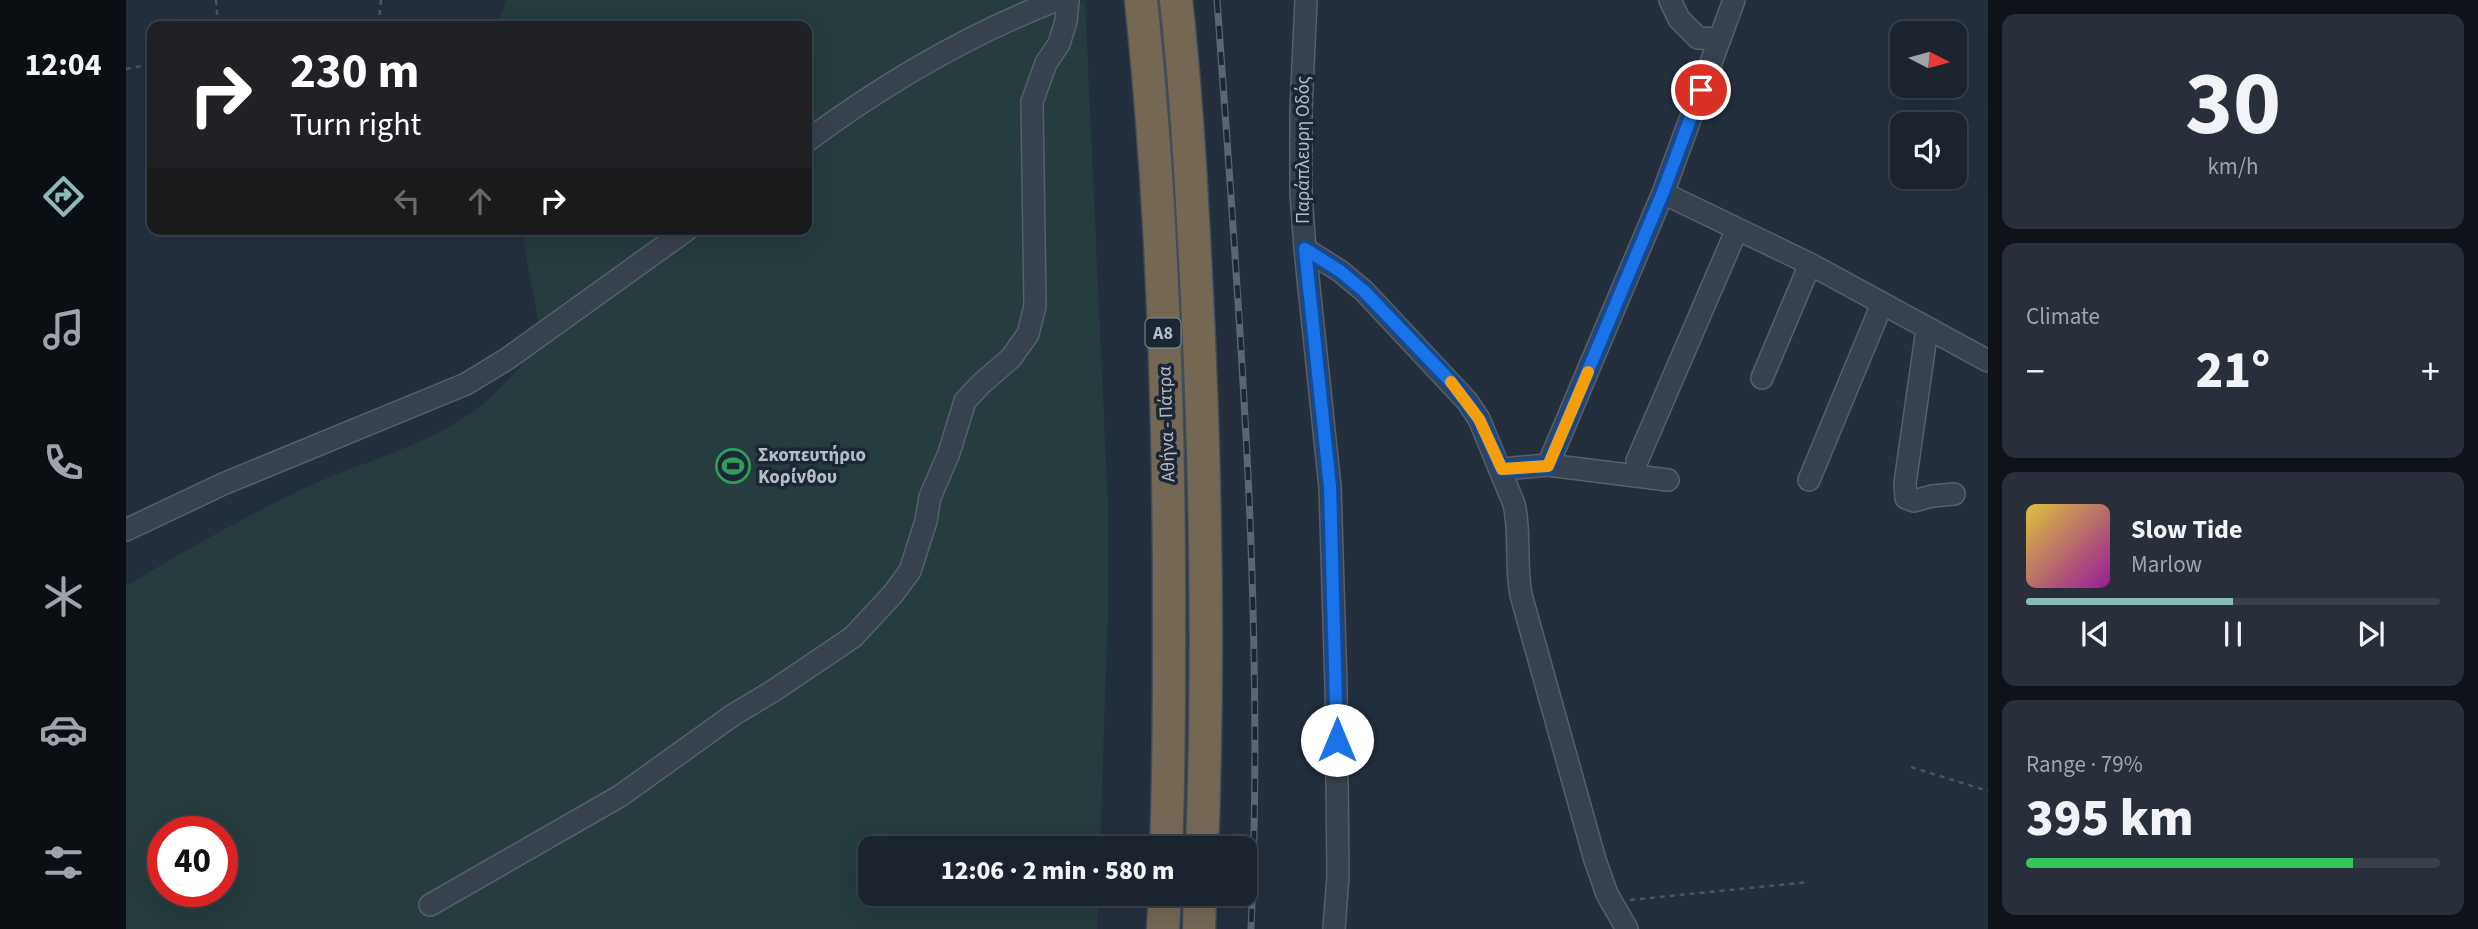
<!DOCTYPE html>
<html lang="en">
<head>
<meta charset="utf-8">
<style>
  :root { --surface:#1b232e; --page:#282f3a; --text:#f1f3f6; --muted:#a0a4aa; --line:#39404a; --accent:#8bbbb9 }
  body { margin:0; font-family:"Source Sans 3",sans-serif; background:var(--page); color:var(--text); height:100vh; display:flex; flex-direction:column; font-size:26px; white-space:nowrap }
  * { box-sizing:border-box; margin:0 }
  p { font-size:23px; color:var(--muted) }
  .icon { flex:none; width:38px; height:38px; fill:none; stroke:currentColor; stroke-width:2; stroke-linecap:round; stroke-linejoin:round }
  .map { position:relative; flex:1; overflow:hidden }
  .details { display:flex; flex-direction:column; gap:14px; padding:14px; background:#0f1319; width:490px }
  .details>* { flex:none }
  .hud { position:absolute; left:21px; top:21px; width:665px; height:214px; border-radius:14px; box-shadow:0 7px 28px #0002,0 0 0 2px var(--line); background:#202124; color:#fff; overflow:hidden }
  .needle { width:46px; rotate:96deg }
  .tools { position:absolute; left:1764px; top:21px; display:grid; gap:14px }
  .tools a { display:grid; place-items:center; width:77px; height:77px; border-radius:14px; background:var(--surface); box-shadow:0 7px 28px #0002,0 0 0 2px var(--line); font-size:35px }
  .speed { position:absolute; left:21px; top:816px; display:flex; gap:14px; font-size:35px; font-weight:700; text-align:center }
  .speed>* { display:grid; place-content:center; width:91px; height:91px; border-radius:50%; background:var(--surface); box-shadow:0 7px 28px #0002,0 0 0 2px var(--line); line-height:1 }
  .speed .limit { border:10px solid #d22; background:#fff; color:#111 }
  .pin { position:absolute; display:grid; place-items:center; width:60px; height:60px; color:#fff; margin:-30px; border:4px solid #fff; border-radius:50%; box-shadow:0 2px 7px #0007 }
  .me { position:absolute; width:77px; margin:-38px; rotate:0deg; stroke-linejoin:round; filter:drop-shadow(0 0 5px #0008) }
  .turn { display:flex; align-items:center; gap:24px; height:147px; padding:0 28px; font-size:32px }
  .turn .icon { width:91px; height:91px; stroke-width:2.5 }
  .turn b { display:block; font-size:49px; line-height:60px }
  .lanes { display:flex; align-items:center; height:66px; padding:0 28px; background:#0003; justify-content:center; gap:35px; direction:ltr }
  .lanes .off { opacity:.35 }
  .big { font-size:52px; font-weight:800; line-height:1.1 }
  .details .card { flex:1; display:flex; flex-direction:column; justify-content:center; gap:10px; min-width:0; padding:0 24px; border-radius:14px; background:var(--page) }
  .details .dial { align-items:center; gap:0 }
  .dial b { font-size:91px; line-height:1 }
  .song { display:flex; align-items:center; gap:21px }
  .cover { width:84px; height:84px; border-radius:10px; background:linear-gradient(135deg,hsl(50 70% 55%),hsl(300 70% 35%)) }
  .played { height:7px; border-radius:4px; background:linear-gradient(90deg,var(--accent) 50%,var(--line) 50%) }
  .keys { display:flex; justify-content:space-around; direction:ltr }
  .heat { display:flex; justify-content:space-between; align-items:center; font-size:38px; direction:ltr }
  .charge { height:10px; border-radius:5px; background:linear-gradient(90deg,#34c759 79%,var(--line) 0) }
  .trip { position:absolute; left:732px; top:836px; width:399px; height:70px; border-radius:14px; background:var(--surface); box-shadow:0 7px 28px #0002,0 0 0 2px var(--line); font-weight:800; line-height:70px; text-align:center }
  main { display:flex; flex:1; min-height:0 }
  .dock { display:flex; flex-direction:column; width:126px; justify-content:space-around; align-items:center; background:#0b0e12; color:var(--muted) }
  .dock .icon { width:49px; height:49px }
  .dock .selected { color:var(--accent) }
  .dock b { font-size:32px; color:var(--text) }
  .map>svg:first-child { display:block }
</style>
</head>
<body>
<main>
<nav class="dock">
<b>12:04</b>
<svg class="icon selected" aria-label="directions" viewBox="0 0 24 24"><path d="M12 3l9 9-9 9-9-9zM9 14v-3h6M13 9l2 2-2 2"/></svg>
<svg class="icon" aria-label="music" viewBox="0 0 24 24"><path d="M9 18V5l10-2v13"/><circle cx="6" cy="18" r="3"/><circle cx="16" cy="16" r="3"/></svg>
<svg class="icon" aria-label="phone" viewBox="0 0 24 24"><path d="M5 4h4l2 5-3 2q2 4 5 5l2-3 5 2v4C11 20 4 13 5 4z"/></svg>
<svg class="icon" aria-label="climate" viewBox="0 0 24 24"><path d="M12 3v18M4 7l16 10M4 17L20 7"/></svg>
<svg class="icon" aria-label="car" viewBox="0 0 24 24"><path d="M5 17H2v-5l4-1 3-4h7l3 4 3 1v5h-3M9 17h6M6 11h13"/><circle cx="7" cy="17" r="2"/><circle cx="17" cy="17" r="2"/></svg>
<svg class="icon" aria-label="filters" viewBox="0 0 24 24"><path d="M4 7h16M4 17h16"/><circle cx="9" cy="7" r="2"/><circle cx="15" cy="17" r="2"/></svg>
</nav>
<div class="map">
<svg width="1862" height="929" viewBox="0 0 1862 929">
  <rect width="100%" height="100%" fill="#242f3e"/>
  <path fill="#263c3f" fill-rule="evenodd" d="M381,0H909L911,20L959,0L982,506V611L974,849H744V894H972L971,929H0V586C58,551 116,518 177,489C231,463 297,448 346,412C373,393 395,366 416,341L395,229H681V26H370ZM37,831H96V891H37Z
    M1028,0H1036C1049,157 1058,314 1064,472C1068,597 1064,723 1061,849H1054Z"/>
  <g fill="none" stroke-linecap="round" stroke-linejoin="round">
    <g stroke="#565f6c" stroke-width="24">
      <path id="minor" d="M1180,0L1175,110V193L1179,249L1204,487L1210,686L1212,876L1208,929
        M1544,0L1553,19L1572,38L1594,39
        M681,141C758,84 841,35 931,0
        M1537,193L1684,264L1862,361
        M1179,249L1214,271L1238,291L1341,401L1353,419L1388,504C1395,534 1389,564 1395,595L1469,860L1481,894L1501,929
        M1801,329L1779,483L1780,498L1788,501L1806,496L1828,494
        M1636,378L1684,264
        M1511,461L1611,229
        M1422,465L1542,480
        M1376,469L1422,465L1537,193L1608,0
        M1683,480L1756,304
        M0,530L97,484L340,384L381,359L562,229
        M304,905L494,796L607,715L647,691L727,637L767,594L784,571L800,521L804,497L823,453L839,401L855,384L885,358L902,334L909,306L906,102L920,63L933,44L940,21L942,0"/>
    </g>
    <g stroke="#434c59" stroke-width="35">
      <path id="highway" d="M1015,0C1035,188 1042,378 1043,567C1043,661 1044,755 1040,849
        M1050,0C1061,99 1066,198 1071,297C1080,480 1083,665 1076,849
        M1037,929L1039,894
        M1073,929L1074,894"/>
    </g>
    <path stroke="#44595c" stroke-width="2.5" stroke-dasharray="5 5" stroke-linecap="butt" d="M90,0L92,26
      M255,0L253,20L257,26
      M0,69L26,64
      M1785,767L1862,791
      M1504,900L1682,882"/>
    <use href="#minor" stroke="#38414e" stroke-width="21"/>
    <use href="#highway" stroke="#746855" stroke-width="32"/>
    <g stroke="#5a6575" stroke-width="7">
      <path id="rail" d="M1091,0C1113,309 1139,619 1125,929"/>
    </g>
    <use href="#rail" stroke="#1d2633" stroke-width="4.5" stroke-dasharray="13" stroke-linecap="butt"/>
  </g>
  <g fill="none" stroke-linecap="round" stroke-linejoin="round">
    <g stroke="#114b97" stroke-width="18">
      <path id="route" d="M1211,740L1204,487L1179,249L1214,271L1238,291L1326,383L1353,419L1376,469L1422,466L1537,192L1575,90"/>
    </g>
    <use href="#route" stroke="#1a73e8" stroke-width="12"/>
    <path stroke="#f59e0b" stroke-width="12" d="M1325,382L1353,419L1376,469L1422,466L1462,372"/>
  </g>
  <defs>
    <g id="stadium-ring" transform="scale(1.75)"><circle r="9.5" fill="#1d2633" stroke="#2e9e5b" stroke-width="1.5"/><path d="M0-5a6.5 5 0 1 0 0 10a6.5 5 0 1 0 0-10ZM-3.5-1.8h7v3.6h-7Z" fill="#2e9e5b"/></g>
  </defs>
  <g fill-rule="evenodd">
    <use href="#stadium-ring" x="607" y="466"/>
  </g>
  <g text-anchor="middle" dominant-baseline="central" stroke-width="7" stroke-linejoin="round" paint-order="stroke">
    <rect fill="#1d2633" stroke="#878f9c" stroke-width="2" x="1019.5" y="318.5" width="35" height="29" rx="5"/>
    <g font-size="18" font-weight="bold" fill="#b4bcc9">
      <text x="1037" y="333">Α8</text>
    </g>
    <g font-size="19" fill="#b4bcc9" stroke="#1d2633">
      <text transform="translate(1177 150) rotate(-90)">Παράπλευρη Οδός</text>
      <text transform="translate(1041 424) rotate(-92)">Αθήνα - Πάτρα</text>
    </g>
    <g font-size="19" font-weight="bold" fill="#b4bcc9" stroke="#1d2633" text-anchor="start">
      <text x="632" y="455">Σκοπευτήριο<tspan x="632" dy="22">Κορίνθου</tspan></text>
    </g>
  </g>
</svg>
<div class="tools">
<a><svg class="needle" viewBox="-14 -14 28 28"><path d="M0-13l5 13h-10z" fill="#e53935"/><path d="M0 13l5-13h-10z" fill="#a0a4aa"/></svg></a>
<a><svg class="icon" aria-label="sound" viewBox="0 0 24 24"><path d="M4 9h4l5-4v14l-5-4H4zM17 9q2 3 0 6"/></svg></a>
</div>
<div class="speed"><div class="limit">40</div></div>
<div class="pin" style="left:1575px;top:90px;background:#d93025"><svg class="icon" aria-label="arrive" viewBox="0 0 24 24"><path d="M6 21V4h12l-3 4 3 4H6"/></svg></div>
<svg class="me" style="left:1211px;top:740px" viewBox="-20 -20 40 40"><circle r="19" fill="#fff"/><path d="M0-13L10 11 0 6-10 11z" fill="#1a73e8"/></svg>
<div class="trip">12:06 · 2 min · 580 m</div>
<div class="hud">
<div class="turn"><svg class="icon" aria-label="right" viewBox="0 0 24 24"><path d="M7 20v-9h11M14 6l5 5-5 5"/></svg><div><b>230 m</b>Turn right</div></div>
<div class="lanes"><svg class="icon off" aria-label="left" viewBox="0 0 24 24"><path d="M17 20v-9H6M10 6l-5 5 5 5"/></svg><svg class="icon off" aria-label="ahead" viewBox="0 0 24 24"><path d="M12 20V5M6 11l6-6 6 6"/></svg><svg class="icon" aria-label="right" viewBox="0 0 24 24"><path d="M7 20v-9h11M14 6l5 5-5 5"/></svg></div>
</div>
</div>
<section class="details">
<div class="card dial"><b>30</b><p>km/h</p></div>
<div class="card"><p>Climate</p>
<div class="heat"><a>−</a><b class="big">21°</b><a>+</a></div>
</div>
<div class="card">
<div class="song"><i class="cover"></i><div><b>Slow Tide</b><p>Marlow</p></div></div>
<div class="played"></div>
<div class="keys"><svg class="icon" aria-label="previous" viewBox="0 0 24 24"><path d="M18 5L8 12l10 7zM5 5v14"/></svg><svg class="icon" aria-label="pause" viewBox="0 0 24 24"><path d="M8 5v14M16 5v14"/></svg><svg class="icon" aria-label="next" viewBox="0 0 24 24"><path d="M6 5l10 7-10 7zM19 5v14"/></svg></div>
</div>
<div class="card"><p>Range · 79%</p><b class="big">395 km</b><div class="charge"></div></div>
</section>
</main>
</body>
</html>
